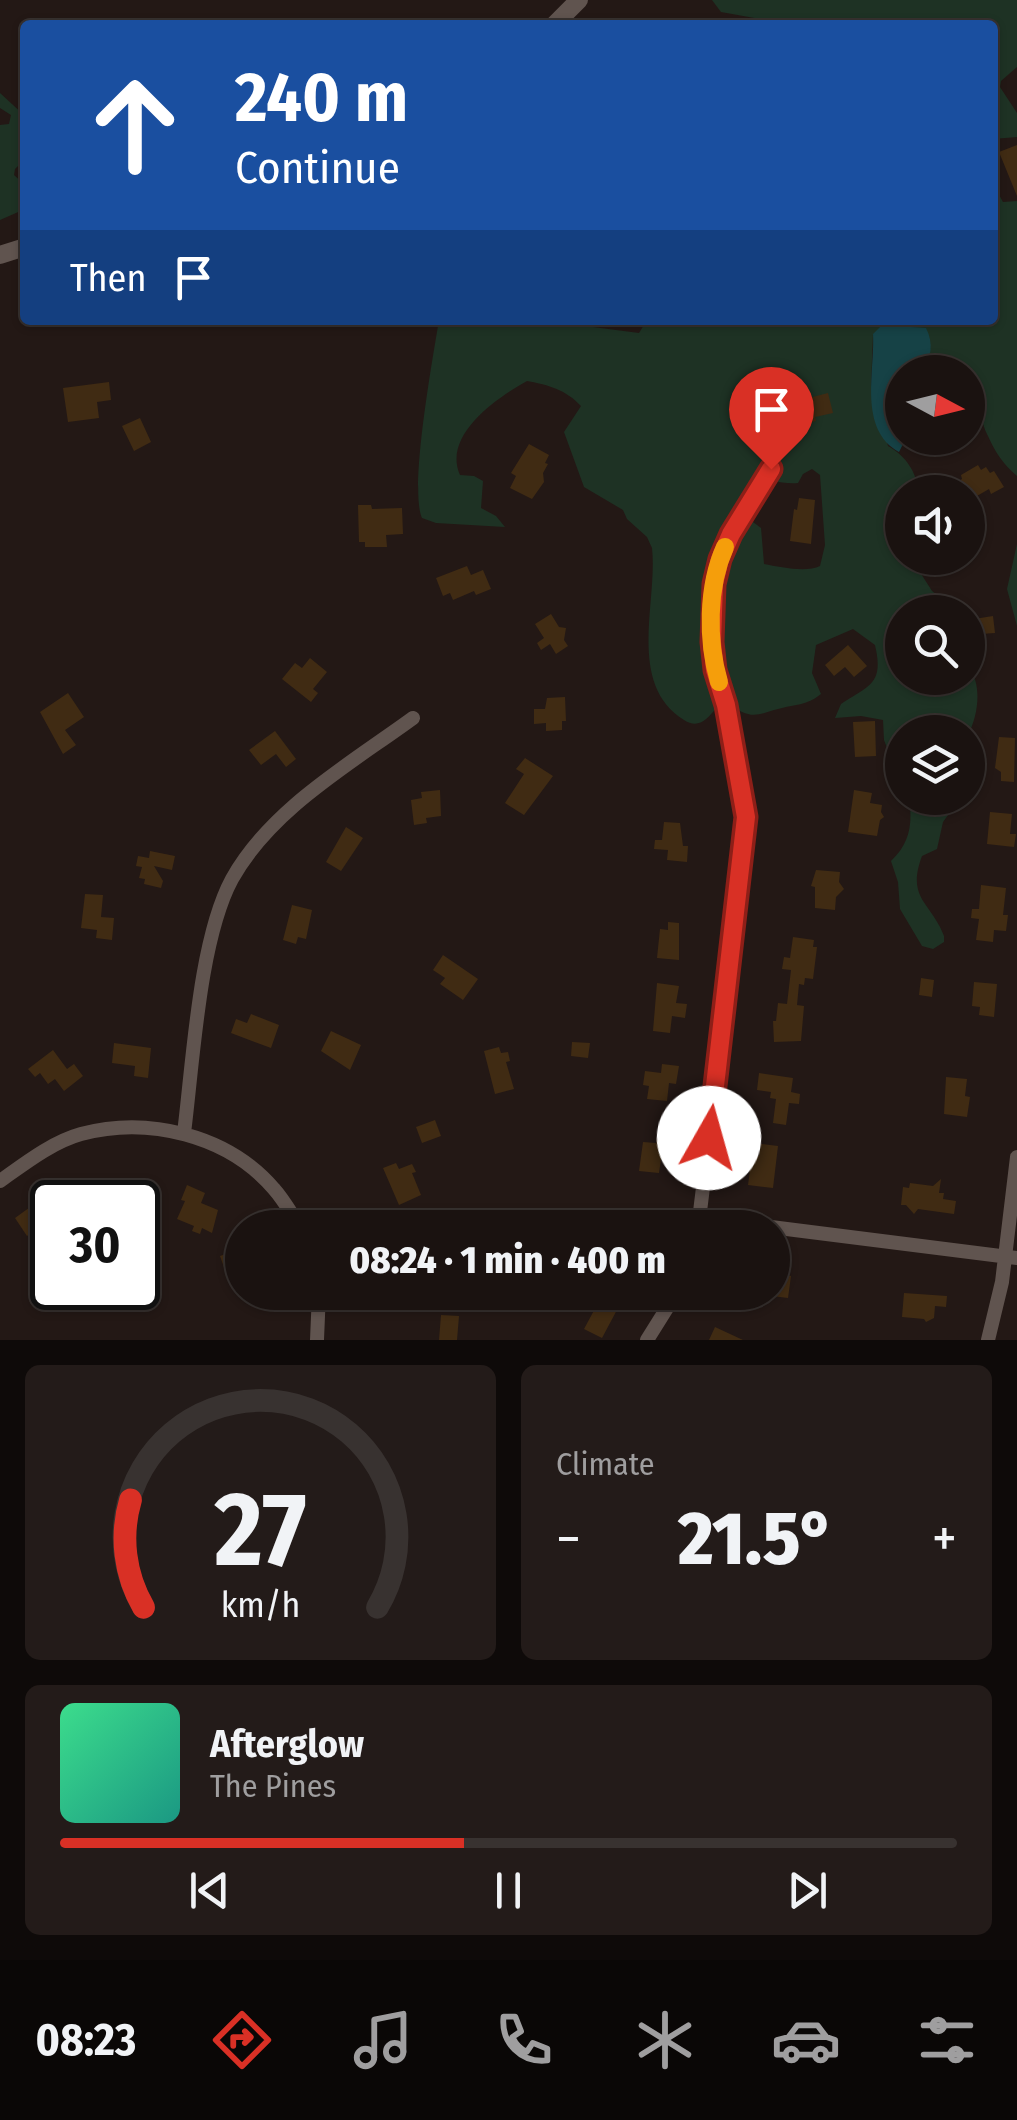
<!DOCTYPE html>
<html lang="en">
<head>
<meta charset="utf-8">
<style>
  :root { --surface:#1a1210; --page:#231b19; --text:#f1f3f6; --muted:#9f9e9f; --line:#383230; --accent:#d93025 }
  body { margin:0; font-family:"Fira Sans Condensed",sans-serif; background:var(--page); color:var(--text); height:100vh; display:flex; flex-direction:column; font-size:38px; white-space:nowrap }
  * { box-sizing:border-box; margin:0 }
  p { font-size:32px; color:var(--muted) }
  .icon { flex:none; width:55px; height:55px; fill:none; stroke:currentColor; stroke-width:2; stroke-linecap:round; stroke-linejoin:round }
  .map { position:relative; height:1340px; overflow:hidden }
  .side { display:flex; flex-direction:column; gap:25px; padding:25px; background:#0e0a09; flex:1 }
  .side>* { flex:none }
  .banner { position:absolute; left:20px; top:20px; width:978px; height:305px; border-radius:10px; box-shadow:0 2px 8px #0004,0 0 0 2px var(--line); background:#1a4fa0; color:#fff; overflow:hidden }
  .needle { width:65px; rotate:97deg }
  .tools { position:absolute; left:885px; top:355px; display:grid; gap:20px }
  .tools a { display:grid; place-items:center; width:100px; height:100px; border-radius:50%; background:var(--surface); box-shadow:0 2px 8px #0004,0 0 0 2px var(--line); font-size:50px }
  .speed { position:absolute; left:30px; top:1180px; display:flex; gap:20px; font-size:50px; font-weight:700; text-align:center }
  .speed>* { display:grid; place-content:center; width:130px; height:130px; border-radius:50%; background:var(--surface); box-shadow:0 2px 8px #0004,0 0 0 2px var(--line); line-height:1 }
  .speed .limit { border:5px solid #111; border-radius:15px; background:#fff; color:#111 }
  .pin { position:absolute; display:grid; place-items:center; width:85px; height:85px; color:#fff; margin:-102px -42px; border-radius:50% 50% 50% 0; rotate:-45deg; box-shadow:0 0 10px #0007 }
  .pin .icon { rotate:45deg }
  .me { position:absolute; width:110px; margin:-55px; rotate:7deg; stroke-linejoin:round; filter:drop-shadow(0 0 8px #0008) }
  .turn { display:flex; align-items:center; gap:35px; height:210px; padding:0 50px; font-size:45px }
  .turn .icon { width:130px; height:130px; stroke-width:2.5 }
  .turn b { display:block; font-size:70px; line-height:85px }
  .then { display:flex; align-items:center; height:95px; padding:0 50px; background:#0003; gap:20px; font-size:38px }
  .big { font-size:75px; font-weight:800; line-height:1.1 }
  .side .card { flex:1; display:flex; flex-direction:column; justify-content:center; gap:15px; min-width:0; padding:0 35px; border-radius:15px; background:var(--page) }
  .side .dial { align-items:center; gap:0 }
  .dial svg { height:260px; overflow:visible; fill:none; stroke:var(--line); stroke-width:7; stroke-linecap:round; text-anchor:middle }
  .dial text { fill:var(--text); stroke:none }
  .song { display:flex; align-items:center; gap:30px }
  .cover { width:120px; height:120px; border-radius:15px; background:linear-gradient(135deg,hsl(150 70% 55%),hsl(170 70% 35%)) }
  .played { height:10px; border-radius:5px; background:linear-gradient(90deg,var(--accent) 45%,var(--line) 45%) }
  .keys { display:flex; justify-content:space-around; direction:ltr }
  .heat { display:flex; justify-content:space-between; align-items:center; font-size:55px; direction:ltr }
  .side .tiles { flex:1; display:grid; gap:25px; grid-template-columns:1fr 1fr }
  .card:last-child { grid-column:span 2 }
  .trip { position:absolute; left:225px; top:1210px; width:565px; height:100px; border-radius:50px; background:var(--surface); box-shadow:0 2px 8px #0004,0 0 0 2px var(--line); font-weight:800; line-height:100px; text-align:center }
  .tabs { display:flex; height:160px; justify-content:space-around; align-items:center; background:#0a0706; color:var(--muted) }
  .tabs .icon { width:70px; height:70px }
  .tabs .on { color:var(--accent) }
  .tabs b { font-size:45px; color:var(--text) }
  .map>svg:first-child { display:block }
</style>
</head>
<body>
<div class="map">
<svg width="1017" height="1340" viewBox="0 0 1017 1340">
  <rect width="100%" height="100%" fill="#231815"/>
  <path fill="#1e3224" d="M712,0H1017V67L1001,81L1000,87L1017,113V137L993,139L992,25H792L721,12Z
    M0,93L25,116V159L15,169L14,175L25,185V209L0,220V125L9,124L11,115L0,108Z
    M993,184L1003,202L1017,201V476C1003,464 995,452 988,436C979,419 983,405 968,393V372H923L928,362L873,334L871,384L888,446C907,457 916,472 919,492H902V558H911L932,591L947,603L935,612H902V678H968V667C983,684 978,716 968,735V732H902V798H955L956,804L943,822L937,849L922,856C906,899 931,902 944,936V942L933,949L922,946L900,909L898,882L891,861C908,845 912,828 910,806L886,781L896,771L884,740L883,720L861,716L835,718L841,704C870,685 884,684 875,645L853,629L816,645L812,673L821,694C806,706 795,704 778,709C768,711 758,717 748,714C739,712 729,704 725,695C710,661 714,537 753,522L761,528L764,564C780,567 806,573 820,566L825,545L820,475L812,469L803,474L798,483C785,485 773,478 760,484C719,504 701,590 701,631C701,657 710,683 716,708C707,720 698,729 684,720C626,684 658,602 652,548L647,537L627,519L623,510L584,487L564,432L581,406C566,390 549,385 527,381C498,397 442,435 460,475L474,476L483,481L481,508L496,516L505,527L436,523L422,518C409,489 433,357 439,320H566L593,327L639,333L647,320H992Z
    M1017,544V626L1007,589Z"/>
  <path fill="#164246" d="M882,325L926,328C934,344 931,357 923,372H902V438H906L899,452C858,429 875,372 873,334Z"/>
  <path fill="#402b13" d="M1017,145V196L999,152Z
    M109,382L111,400L97,402L99,418L68,422L63,388Z
    M828,393L833,413L815,417L816,421L803,425L797,401Z
    M140,418L151,442L134,451L122,426Z
    M529,444L549,455L545,463L548,464L543,473L544,482L532,499L510,488L516,476L511,473Z
    M978,465L981,470L986,467L990,473L994,471L1004,487L991,494L989,489L970,500L968,492H961L955,483L962,479L961,475Z
    M799,498L815,500L811,544L790,541L794,509L797,510Z
    M358,505H371L372,509L402,508L403,534L386,535L387,547H365V542H359Z
    M467,566L471,575L483,570L491,589L476,595L474,591L453,600L450,593L443,596L436,578Z
    M551,614L559,627L566,628L564,640L568,646L556,654L550,644L541,650L537,643L544,638L535,624Z
    M993,616L995,633L981,634L968,642V620Z
    M848,645L867,666L854,677L845,667L834,676L825,665Z
    M310,658L327,672L313,689L318,693L311,702L282,679L295,663L302,668Z
    M68,693L84,717L65,730L76,745L63,754L40,712Z
    M565,697L566,721H562V730L546,731V723L534,724V709H545L547,698Z
    M875,721L876,756L855,757L853,722Z
    M275,731L296,759L286,767L276,754L261,765L249,750Z
    M999,737L1015,738L1014,782L1001,781V772L995,768Z
    M525,758L553,776L524,815L505,803L524,774L516,769Z
    M440,790L441,816L426,818L427,823L414,825L411,800L422,798L421,792Z
    M854,790L872,793L870,803L882,805L881,812L884,817L880,820L877,836L848,832Z
    M990,812L1012,814L1010,834H1016L1014,847L987,844Z
    M664,822L680,823L683,846H688L687,862L667,860L668,850L654,849L655,840H662Z
    M346,827L363,838L341,871L326,862Z
    M150,851L175,856L172,870L154,866L163,881L161,888L144,884L145,879L139,878L142,867L136,866L138,856L149,858Z
    M816,870L840,872L839,882L844,889L836,897L835,910L815,908V887L811,886Z
    M981,885L1006,888L1003,915H1008L1006,931L994,930L993,942L976,940L979,919L971,918L972,909H979Z
    M85,894L103,895L101,917L114,918L112,940L96,938L97,930L81,928Z
    M292,905L312,910L306,939L298,937L296,944L283,940Z
    M668,922L679,923V960L657,958L660,929L668,930Z
    M793,937L814,940L813,947H817L813,979L805,978L804,985L799,984L797,1005L804,1006L801,1041L774,1042L773,1021H776L778,1003L787,1004L791,970L782,969L784,957L790,958Z
    M443,955L478,979L463,1000L440,984L445,978L433,970Z
    M921,978L934,980L932,997L919,995Z
    M974,982L997,984L994,1017L979,1015L980,1007L972,1006Z
    M657,983L679,986L676,1003L687,1004L685,1018L672,1016L670,1033L653,1031Z
    M251,1014L279,1025L271,1048L231,1033L236,1019L247,1023Z
    M331,1031L361,1045L350,1070L321,1051Z
    M572,1042L590,1043L588,1058L571,1056Z
    M114,1043L151,1048L148,1078L134,1076L135,1066L112,1063Z
    M499,1047L501,1053L508,1052L510,1061L506,1062L514,1089L495,1094L484,1051Z
    M53,1050L67,1069L74,1064L83,1076L64,1091L55,1079L48,1084L40,1073L35,1077L28,1069Z
    M662,1064L679,1066L676,1084L669,1083L667,1101L647,1099L649,1086L643,1085L645,1071L661,1073Z
    M759,1073L793,1078L791,1092L800,1094L799,1104L789,1103L786,1125L773,1123L776,1099L770,1098L771,1092L757,1090Z
    M946,1077L967,1079L965,1096L970,1097L967,1117L944,1114Z
    M435,1120L441,1136L422,1143L416,1127Z
    M657,1138L670,1140L667,1160L661,1159L659,1173L639,1171L643,1142L656,1143Z
    M761,1144L778,1146L773,1188L748,1185L751,1162L754,1156H759Z
    M396,1163L399,1169L412,1164L416,1172L412,1173L421,1195L399,1205L383,1168Z
    M941,1179L939,1193H944L943,1199L956,1201L954,1214L918,1209L914,1214L906,1205H901L903,1187L909,1188L910,1183L933,1186Z
    M119,1185H125L127,1198L120,1200V1202H96L95,1194Z
    M187,1185L205,1193L201,1203L218,1210L212,1233L202,1228L200,1234L192,1231L194,1226L177,1219L185,1201L181,1200Z
    M33,1205L47,1224L41,1228L43,1233L36,1238L32,1232L27,1236L15,1218Z
    M242,1248V1283L231,1287L220,1256Z
    M772,1273L791,1276L788,1298L772,1296Z
    M904,1293L947,1296L946,1307L935,1306L934,1318L926,1322L924,1319L902,1317Z
    M606,1302L618,1308L602,1338L584,1329L598,1303L604,1306Z
    M441,1315L459,1316L457,1340H439Z
    M715,1327L743,1340H709Z"/>
  <g fill="none" stroke-linecap="round" stroke-linejoin="round">
    <path stroke="#60544f" stroke-width="8" d="M729,733C725,702 713,673 711,642C706,553 748,509 790,437"/>
    <path stroke="#60544f" stroke-width="14" d="M184,1133C193,1063 199,940 232,879C271,809 350,764 413,718
      M0,1181C24,1164 52,1142 81,1134C148,1116 228,1135 274,1189C284,1200 292,1215 301,1228
      M700,1218L1017,1258
      M698,1228L746,837L743,793L729,733
      M317,1340L319,1292
      M647,1340L677,1292
      M988,1340L1002,1282L1017,1157"/>
    <path stroke="#60544f" stroke-width="18" d="M554,25L579,0
      M0,255L25,247"/>
  </g>
  <g fill="none" stroke-linecap="round" stroke-linejoin="round">
    <g stroke="#8d1f18" stroke-width="25">
      <path id="route" d="M709,1138L746,817L726,705L715,670L712,642L714,584L720,559L731,534L771,469"/>
    </g>
    <use href="#route" stroke="#d93025" stroke-width="18"/>
    <path stroke="#f59e0b" stroke-width="18" d="M719,682C707,641 707,587 725,547"/>
  </g>
</svg>
<div class="tools">
<a><svg class="needle" viewBox="-14 -14 28 28"><path d="M0-13l5 13h-10z" fill="#e53935"/><path d="M0 13l5-13h-10z" fill="#9f9e9f"/></svg></a>
<a><svg class="icon" aria-label="sound" viewBox="0 0 24 24"><path d="M4 9h4l5-4v14l-5-4H4zM17 9q2 3 0 6"/></svg></a>
<a><svg class="icon" aria-label="search" viewBox="0 0 24 24"><circle cx="10" cy="10" r="6"/><path d="M15 15l6 6"/></svg></a>
<a><svg class="icon" aria-label="layers" viewBox="0 0 24 24"><path d="M12 4l9 5-9 5-9-5zM3 14l9 5 9-5"/></svg></a>
</div>
<div class="speed"><div class="limit">30</div></div>
<div class="pin" style="left:771px;top:469px;background:#d93025"><svg class="icon" aria-label="arrive" viewBox="0 0 24 24"><path d="M6 21V4h12l-3 4 3 4H6"/></svg></div>
<svg class="me" style="left:709px;top:1138px" viewBox="-20 -20 40 40"><circle r="19" fill="#fff"/><path d="M0-13L10 11 0 6-10 11z" fill="#d93025"/></svg>
<div class="trip">08:24 · 1 min · 400 m</div>
<div class="banner">
<div class="turn"><svg class="icon" aria-label="ahead" viewBox="0 0 24 24"><path d="M12 20V5M6 11l6-6 6 6"/></svg><div><b>240 m</b>Continue</div></div>
<div class="then">Then<svg class="icon" aria-label="arrive" viewBox="0 0 24 24"><path d="M6 21V4h12l-3 4 3 4H6"/></svg></div>
</div>
</div>
<section class="side">
<div class="tiles">
<div class="card dial"><svg viewBox="0 0 100 80">
<path d="M14 69A42 42 0 1 1 86 69"/>
<path d="M14 69A42 42 0 0 1 10 36" stroke="#d93025"/>
<text x="50" y="56" font-size="32" font-weight="700">27</text>
<text x="50" y="72" font-size="11">km/h</text>
</svg></div>
<div class="card"><p>Climate</p>
<div class="heat"><a>−</a><b class="big">21.5°</b><a>+</a></div>
</div>
<div class="card">
<div class="song"><i class="cover"></i><div><b>Afterglow</b><p>The Pines</p></div></div>
<div class="played"></div>
<div class="keys"><svg class="icon" aria-label="previous" viewBox="0 0 24 24"><path d="M18 5L8 12l10 7zM5 5v14"/></svg><svg class="icon" aria-label="pause" viewBox="0 0 24 24"><path d="M8 5v14M16 5v14"/></svg><svg class="icon" aria-label="next" viewBox="0 0 24 24"><path d="M6 5l10 7-10 7zM19 5v14"/></svg></div>
</div>
</div>
</section>
<nav class="tabs">
<b>08:23</b>
<svg class="icon on" aria-label="directions" viewBox="0 0 24 24"><path d="M12 3l9 9-9 9-9-9zM9 14v-3h6M13 9l2 2-2 2"/></svg>
<svg class="icon" aria-label="music" viewBox="0 0 24 24"><path d="M9 18V5l10-2v13"/><circle cx="6" cy="18" r="3"/><circle cx="16" cy="16" r="3"/></svg>
<svg class="icon" aria-label="phone" viewBox="0 0 24 24"><path d="M5 4h4l2 5-3 2q2 4 5 5l2-3 5 2v4C11 20 4 13 5 4z"/></svg>
<svg class="icon" aria-label="climate" viewBox="0 0 24 24"><path d="M12 3v18M4 7l16 10M4 17L20 7"/></svg>
<svg class="icon" aria-label="car" viewBox="0 0 24 24"><path d="M5 17H2v-5l4-1 3-4h7l3 4 3 1v5h-3M9 17h6M6 11h13"/><circle cx="7" cy="17" r="2"/><circle cx="17" cy="17" r="2"/></svg>
<svg class="icon" aria-label="filters" viewBox="0 0 24 24"><path d="M4 7h16M4 17h16"/><circle cx="9" cy="7" r="2"/><circle cx="15" cy="17" r="2"/></svg>
</nav>
</body>
</html>
